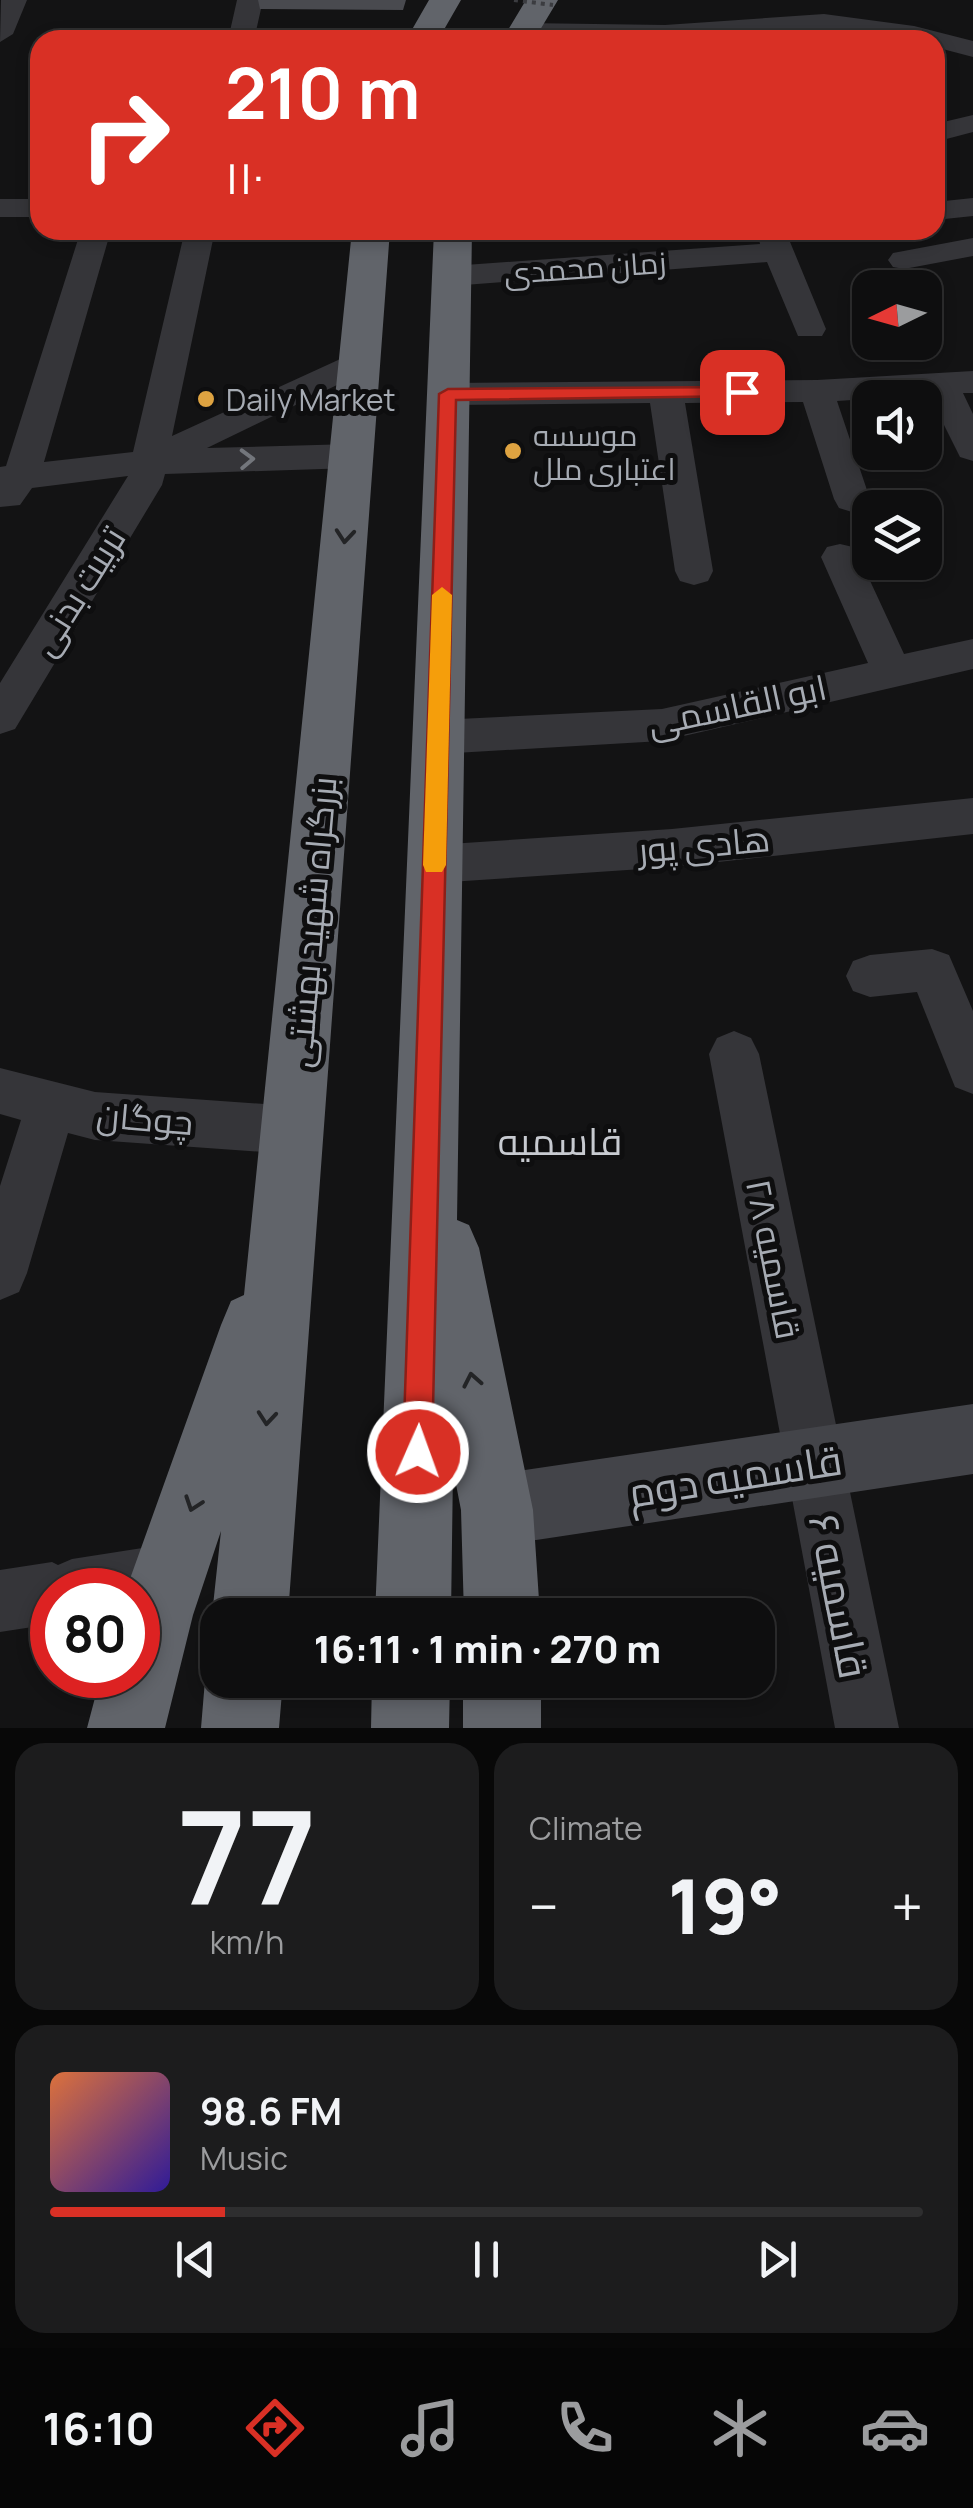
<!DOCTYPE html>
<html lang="en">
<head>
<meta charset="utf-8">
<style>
  :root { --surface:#0e0e0f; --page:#1c1c1d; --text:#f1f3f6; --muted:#9b9c9e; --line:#2e2e2f; --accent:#d93025 }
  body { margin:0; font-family:Manrope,Cairo,sans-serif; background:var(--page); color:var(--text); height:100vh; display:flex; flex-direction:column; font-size:38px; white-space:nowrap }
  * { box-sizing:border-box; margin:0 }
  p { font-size:32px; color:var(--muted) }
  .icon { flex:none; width:55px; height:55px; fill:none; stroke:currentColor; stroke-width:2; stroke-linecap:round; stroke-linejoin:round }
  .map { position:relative; height:1728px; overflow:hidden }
  .drawer { display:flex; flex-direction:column; gap:15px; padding:15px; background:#080808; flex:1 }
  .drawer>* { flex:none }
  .banner { position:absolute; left:30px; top:30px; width:915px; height:210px; border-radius:30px; box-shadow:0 5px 15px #0003,0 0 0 2px var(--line); background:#d93025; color:#fff; overflow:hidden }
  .needle { width:65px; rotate:265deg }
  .tools { position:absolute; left:852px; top:270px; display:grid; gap:20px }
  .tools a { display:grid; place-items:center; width:90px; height:90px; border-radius:20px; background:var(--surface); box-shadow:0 5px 15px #0003,0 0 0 2px var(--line); font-size:50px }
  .speed { position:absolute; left:30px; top:1568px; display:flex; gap:20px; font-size:50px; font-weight:700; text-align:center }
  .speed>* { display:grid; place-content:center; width:130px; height:130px; border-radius:50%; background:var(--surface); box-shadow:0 5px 15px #0003,0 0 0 2px var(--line); line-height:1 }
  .speed .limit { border:15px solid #d22; background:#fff; color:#111 }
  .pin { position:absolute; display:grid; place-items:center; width:85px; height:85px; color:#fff; margin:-42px; border-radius:20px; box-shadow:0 5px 15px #0006 }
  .me { position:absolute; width:110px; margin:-55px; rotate:2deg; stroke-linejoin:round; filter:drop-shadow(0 0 8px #0008) }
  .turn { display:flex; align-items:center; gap:35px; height:210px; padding:0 30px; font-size:45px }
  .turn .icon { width:130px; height:130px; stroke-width:2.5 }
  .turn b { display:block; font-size:70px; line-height:85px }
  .big { font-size:75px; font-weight:800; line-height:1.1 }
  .drawer .card { flex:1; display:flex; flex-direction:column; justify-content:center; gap:15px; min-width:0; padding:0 35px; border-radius:30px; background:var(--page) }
  .drawer .dial { align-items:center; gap:0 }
  .dial b { font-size:130px; line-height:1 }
  .song { display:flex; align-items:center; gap:30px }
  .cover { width:120px; height:120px; border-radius:15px; background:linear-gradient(135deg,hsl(20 70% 55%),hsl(250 70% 35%)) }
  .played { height:10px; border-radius:5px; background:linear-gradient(90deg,var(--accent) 20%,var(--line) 20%) }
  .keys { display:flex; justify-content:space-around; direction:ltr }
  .heat { display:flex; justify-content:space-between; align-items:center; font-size:55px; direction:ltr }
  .drawer .tiles { flex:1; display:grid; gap:15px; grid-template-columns:1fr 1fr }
  .card:last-child { grid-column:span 2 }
  .trip { position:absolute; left:200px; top:1598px; width:575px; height:100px; border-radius:30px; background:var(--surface); box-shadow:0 5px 15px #0003,0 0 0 2px var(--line); font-weight:800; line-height:100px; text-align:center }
  .tabs { display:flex; height:160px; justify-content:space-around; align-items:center; background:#060606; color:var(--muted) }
  .tabs .icon { width:70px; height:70px }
  .tabs .active { color:var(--accent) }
  .tabs b { font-size:45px; color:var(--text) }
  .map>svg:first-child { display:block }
</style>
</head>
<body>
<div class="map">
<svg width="973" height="1728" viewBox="0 0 973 1728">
  <rect width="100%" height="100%" fill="#131314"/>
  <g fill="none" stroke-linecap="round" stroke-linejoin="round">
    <path fill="#353539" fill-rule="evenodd" d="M1,0H27L13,34L0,42Z
      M237,0H263L254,40H228Z
      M824,14L914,26L973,41V57L935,47V40H900L824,30L677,40L524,39L511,31L524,23L665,25Z
      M973,115V132L935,142V124Z
      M973,198V216L935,220V202Z
      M0,199H40V217H0Z
      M81,230H111L44,462L133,452L185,230H215L172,436L360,350L372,354L377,361L372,368L207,448L352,444L365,448L370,456L365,464L352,468L165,474L162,485L15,729L0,734V683L128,476L32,488L20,505L0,507V467L6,466Z
      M757,230L792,231L788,237L826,329L822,336H798L767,262L451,286L440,283L435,276L440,269L451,266L760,244Z
      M973,238V256L904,269L893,267L888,260L893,253Z
      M973,371V393H963L973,414V461L960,457L929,395L837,401L870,499L865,508L852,512L839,508L834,499L803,402L685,403L713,571L708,581L694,585L680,581L675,571L650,403L447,405L435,402L430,394L435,386L447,383L817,380Z
      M840,544L853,547L859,557L904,654L973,639V669L662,741L438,754L423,749L417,737L423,725L438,720L662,709L868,663L821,557L827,547Z
      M973,798V834L672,867L434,883L418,877L412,864L418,851L434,845L672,829Z
      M932,949L949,955L973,1011V1094L955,1087L917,992L870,997L853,991L846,976L853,961L870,955Z
      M734,1031L751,1038L759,1054L899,1728H835L709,1054L717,1038Z
      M0,1068L95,1092L292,1106L310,1113L318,1130L310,1147L292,1154L95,1140L68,1133L27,1273L19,1292L0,1300V1186L21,1120L0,1114Z
      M168,1544L190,1553L199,1575L190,1597L168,1606L138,1610V1590H52V1624L0,1632V1570L52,1562L58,1565L72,1559Z"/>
    <path fill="#434449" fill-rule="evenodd" d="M973,1404V1474L497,1546L471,1536L461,1510L471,1484L497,1474Z"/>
    <path fill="#61646a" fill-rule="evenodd" d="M429,0H461L438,40H406Z
      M526,0H558L534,40H502Z
      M352,230H390L288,1615H218V1628L212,1615L221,1531L193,1615L165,1728H87L101,1675H138V1590H126L221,1325L231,1301L244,1295Z
      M434,230H472L457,1220L469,1225L479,1248L533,1510L540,1615H464L461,1510L453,1469L451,1615H375Z
      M217,1653L218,1680H283L279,1728H201L205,1680Z
      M372,1680H450L449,1728H371Z
      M463,1680H541V1728H463Z"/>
    <path stroke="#3b3c40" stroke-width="4" stroke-dasharray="4 5" stroke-linecap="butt" d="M514,0L553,5"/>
  </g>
  <path fill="#494a4f" d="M258,0H406L403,10L260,9Z"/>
  <defs><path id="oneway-chevron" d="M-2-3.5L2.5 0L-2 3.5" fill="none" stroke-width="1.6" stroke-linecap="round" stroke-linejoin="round" transform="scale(2.5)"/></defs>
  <use stroke="#73767c" href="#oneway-chevron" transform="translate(247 459) rotate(-2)"/>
  <g stroke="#232426">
    <use href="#oneway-chevron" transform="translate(345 536) rotate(95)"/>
    <use href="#oneway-chevron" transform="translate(472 1380) rotate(-101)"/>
    <use href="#oneway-chevron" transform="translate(267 1418) rotate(95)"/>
    <use href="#oneway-chevron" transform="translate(193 1504) rotate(109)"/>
  </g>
  <path fill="#d93025" stroke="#8d1f18" stroke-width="2.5" d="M742,387L748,389V396L456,400L432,1452L428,1462L418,1467L407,1462L403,1452L439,394L448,389Z"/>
  <path fill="#f59e0b" d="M442,587L452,595L446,865L442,872H426L423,865L432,595Z"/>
  <g fill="#dea341" stroke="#0e0e0f" stroke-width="4">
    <circle cx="206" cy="399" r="10"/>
    <circle cx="513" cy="451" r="10"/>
  </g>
  <g text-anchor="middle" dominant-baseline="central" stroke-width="10" stroke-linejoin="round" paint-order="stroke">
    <g font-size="30" fill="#a6abb3" stroke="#0e0e0f">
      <text transform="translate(585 267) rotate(-4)">زمان محمدی</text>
    </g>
    <g font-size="30" fill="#a6abb3" stroke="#0e0e0f" text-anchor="start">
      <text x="226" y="399">Daily Market</text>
      <text x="533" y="434">موسسه<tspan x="533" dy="34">اعتباری ملل</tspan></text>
    </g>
    <g font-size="35" fill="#a6abb3" stroke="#0e0e0f">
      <text transform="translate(78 591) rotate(-58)">تربیت بدنی</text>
      <text transform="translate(737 705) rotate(-12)">ابو القاسمی</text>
      <text transform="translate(704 844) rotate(-5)">هادی پور</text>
      <text transform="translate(311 922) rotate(-85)">بزرگراه شهید بهشتی</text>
      <text transform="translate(145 1118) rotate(5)">چوگان</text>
      <text transform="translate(774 1259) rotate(79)">قاسمیه ۲۸</text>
    </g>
    <g font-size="38" fill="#c7cad0" stroke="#0e0e0f">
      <text x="560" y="1140">قاسمیه</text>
    </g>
    <g font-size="42" fill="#a6abb3" stroke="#0e0e0f">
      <text transform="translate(735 1475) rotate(-9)">قاسمیه دوم</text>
      <text transform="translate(840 1596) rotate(79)">قاسمیه ۶</text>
    </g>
  </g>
</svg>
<div class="tools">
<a><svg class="needle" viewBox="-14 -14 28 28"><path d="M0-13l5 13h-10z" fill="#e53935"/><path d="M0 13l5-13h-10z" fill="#9b9c9e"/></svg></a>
<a><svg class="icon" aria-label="sound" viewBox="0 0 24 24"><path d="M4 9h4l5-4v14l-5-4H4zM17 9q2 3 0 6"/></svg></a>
<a><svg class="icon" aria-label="layers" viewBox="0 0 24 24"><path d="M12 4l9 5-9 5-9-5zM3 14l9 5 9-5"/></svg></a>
</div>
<div class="speed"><div class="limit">80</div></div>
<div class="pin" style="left:742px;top:392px;background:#d93025"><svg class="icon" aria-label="arrive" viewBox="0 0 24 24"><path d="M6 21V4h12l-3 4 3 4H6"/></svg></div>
<svg class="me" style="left:418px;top:1452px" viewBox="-20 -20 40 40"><circle r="17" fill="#d93025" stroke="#fff" stroke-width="3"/><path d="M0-11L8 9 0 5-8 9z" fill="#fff"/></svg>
<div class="trip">16:11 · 1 min · 270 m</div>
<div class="banner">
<div class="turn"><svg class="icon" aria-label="right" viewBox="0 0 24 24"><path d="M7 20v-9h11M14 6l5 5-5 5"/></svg><div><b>210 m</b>۱۱۰</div></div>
</div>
</div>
<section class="drawer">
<div class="tiles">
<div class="card dial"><b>77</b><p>km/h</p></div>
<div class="card"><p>Climate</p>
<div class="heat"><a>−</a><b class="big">19°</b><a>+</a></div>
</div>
<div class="card">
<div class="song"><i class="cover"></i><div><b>98.6 FM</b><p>Music</p></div></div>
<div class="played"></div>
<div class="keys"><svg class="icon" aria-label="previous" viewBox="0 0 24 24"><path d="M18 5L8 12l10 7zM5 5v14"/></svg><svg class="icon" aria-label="pause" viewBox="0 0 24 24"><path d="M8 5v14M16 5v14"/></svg><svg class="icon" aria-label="next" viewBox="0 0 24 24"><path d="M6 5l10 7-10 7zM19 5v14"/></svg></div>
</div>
</div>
</section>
<nav class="tabs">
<b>16:10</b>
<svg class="icon active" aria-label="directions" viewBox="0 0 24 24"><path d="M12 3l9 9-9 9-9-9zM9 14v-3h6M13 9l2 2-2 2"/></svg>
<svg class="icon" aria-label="music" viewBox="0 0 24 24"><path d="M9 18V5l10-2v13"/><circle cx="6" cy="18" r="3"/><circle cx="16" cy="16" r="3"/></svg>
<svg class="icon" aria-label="phone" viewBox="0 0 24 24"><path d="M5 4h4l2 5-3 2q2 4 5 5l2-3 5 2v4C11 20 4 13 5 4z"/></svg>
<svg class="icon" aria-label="climate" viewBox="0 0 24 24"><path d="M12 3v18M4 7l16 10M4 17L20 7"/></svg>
<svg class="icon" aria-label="car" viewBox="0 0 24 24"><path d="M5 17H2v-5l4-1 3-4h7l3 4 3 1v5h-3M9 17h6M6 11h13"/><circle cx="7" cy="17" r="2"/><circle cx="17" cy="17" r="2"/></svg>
</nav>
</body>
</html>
